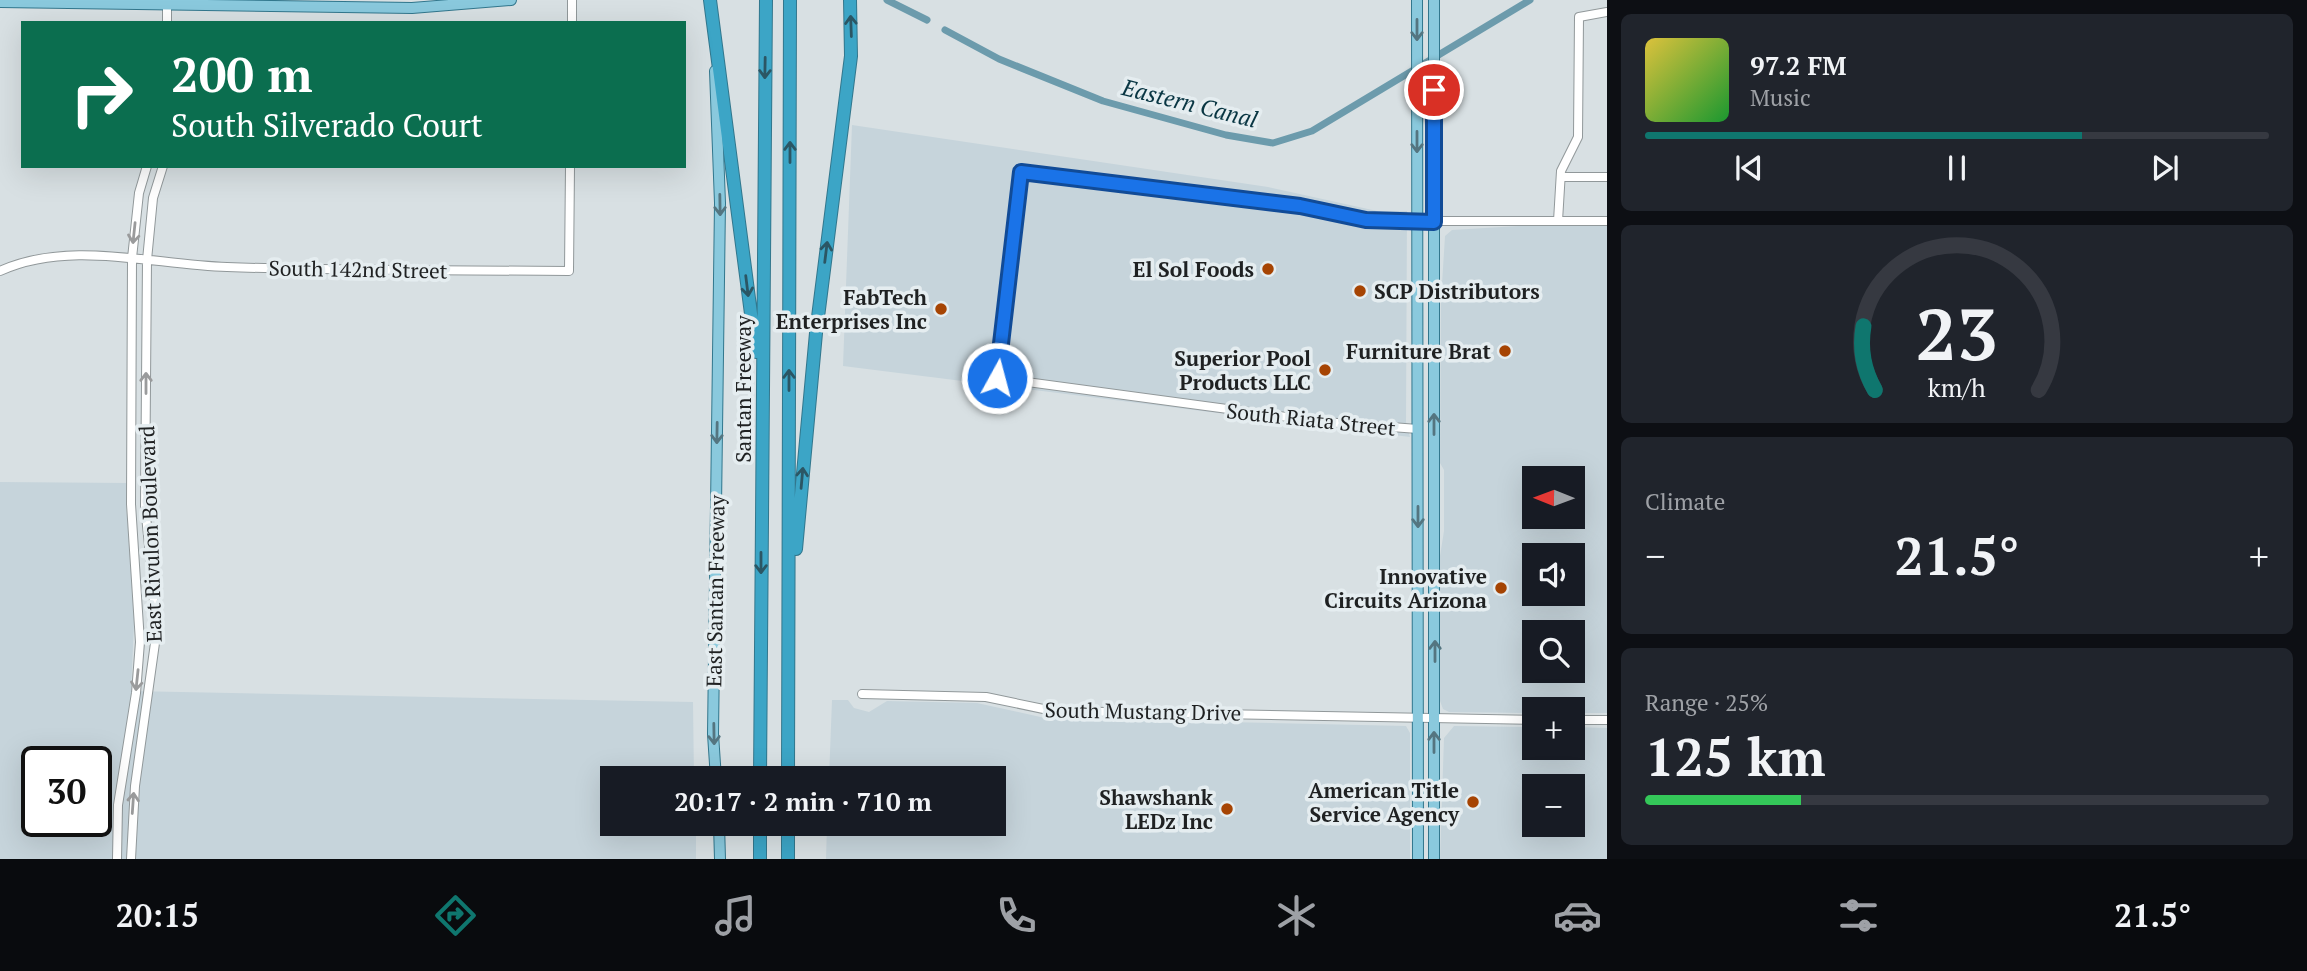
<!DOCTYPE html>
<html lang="en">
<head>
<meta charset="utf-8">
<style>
  :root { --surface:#171b24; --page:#20242c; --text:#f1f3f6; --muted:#9ea1a6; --line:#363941; --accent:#0f766e }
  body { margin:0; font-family:"PT Serif",serif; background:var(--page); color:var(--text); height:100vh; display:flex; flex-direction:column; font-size:26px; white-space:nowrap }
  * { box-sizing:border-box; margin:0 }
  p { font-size:23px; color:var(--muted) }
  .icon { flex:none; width:38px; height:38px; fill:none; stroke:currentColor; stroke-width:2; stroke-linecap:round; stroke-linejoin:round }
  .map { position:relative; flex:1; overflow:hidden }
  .side { display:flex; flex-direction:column; gap:14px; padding:14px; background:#0d0f14; width:700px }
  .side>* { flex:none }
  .hud { position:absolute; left:21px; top:21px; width:665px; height:147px; border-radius:0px; box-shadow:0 7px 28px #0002; background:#0b6e4f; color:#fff; overflow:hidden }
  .needle { width:46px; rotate:271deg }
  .tools { position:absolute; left:1522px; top:466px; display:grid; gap:14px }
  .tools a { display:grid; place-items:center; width:63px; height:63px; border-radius:0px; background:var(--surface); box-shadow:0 7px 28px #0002; font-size:35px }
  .speed { position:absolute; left:21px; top:746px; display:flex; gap:14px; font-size:35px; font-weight:700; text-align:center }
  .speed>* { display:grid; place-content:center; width:91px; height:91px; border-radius:50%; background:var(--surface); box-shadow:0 7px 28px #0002; line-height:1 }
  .speed .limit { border:4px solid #111; border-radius:10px; background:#fff; color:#111 }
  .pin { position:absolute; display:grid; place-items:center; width:60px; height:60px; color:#fff; margin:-30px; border:4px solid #fff; border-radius:50%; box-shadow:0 2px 7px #0007 }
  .me { position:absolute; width:77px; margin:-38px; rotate:7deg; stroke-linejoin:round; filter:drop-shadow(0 0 5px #0008) }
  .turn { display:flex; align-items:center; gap:24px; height:147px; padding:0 35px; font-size:32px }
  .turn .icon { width:91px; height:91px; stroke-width:2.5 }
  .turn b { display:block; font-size:49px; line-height:60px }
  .big { font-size:52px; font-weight:800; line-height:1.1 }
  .side .tile { flex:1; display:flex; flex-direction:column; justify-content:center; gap:10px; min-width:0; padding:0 24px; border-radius:10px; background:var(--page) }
  .side .dial { align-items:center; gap:0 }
  .dial svg { height:182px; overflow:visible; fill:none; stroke:var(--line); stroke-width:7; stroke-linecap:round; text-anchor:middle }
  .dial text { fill:var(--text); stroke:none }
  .song { display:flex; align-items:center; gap:21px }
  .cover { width:84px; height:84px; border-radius:10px; background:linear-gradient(135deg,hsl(50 70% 55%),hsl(130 70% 35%)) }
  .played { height:7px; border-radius:4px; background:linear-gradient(90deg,var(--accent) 70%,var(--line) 70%) }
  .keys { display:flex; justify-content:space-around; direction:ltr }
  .heat { display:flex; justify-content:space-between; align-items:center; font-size:38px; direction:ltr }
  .charge { height:10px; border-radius:5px; background:linear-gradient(90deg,#34c759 25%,var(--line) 0) }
  .trip { position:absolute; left:600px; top:766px; width:406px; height:70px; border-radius:0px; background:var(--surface); box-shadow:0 7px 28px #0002; font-weight:800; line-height:70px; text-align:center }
  .menu { display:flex; height:112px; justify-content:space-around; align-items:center; background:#090b0e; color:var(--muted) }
  .menu .icon { width:49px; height:49px }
  .menu .selected { color:var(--accent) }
  .menu b { font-size:32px; color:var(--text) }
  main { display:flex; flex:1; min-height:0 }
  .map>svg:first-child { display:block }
</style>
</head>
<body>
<main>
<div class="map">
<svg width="1607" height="859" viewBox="0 0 1607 859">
  <rect width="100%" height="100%" fill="#d8e0e3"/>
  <path fill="#c6d4db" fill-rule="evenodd" d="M852,125L1268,187L1377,211H1407L1406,422L1410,437L843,366Z
    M1518,226H1607V713H1573V709H1535V713L1449,712L1443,709L1440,701V556L1444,531V470L1440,463L1441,300L1445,236L1452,230ZM1535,478H1573V516H1535ZM1535,555H1573V593H1535ZM1535,632H1573V670H1535Z
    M0,482L127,483L126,505L135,602L131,691L693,702L694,779H612V824H696V859H0ZM37,761H96V821H37Z
    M832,700H848L854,708L869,712L887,701L977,703L1045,718L1406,726L1410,733V859H826L827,824H994V779H829Z
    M1454,726L1535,727V747H1573V727L1607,728V859H1440L1444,738ZM1535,786H1573V824H1535Z"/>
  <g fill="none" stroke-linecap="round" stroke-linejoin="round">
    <path stroke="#6c9bac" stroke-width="7" d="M887,0L927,20
      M945,30L999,59L1103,101L1226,135L1273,143L1312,131L1530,0"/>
    <g stroke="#91989a" stroke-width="10">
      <path id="minor" d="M167,23V0
        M572,23V0
        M1561,177H1607
        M1558,221L1561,171L1578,137L1579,17L1607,12
        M0,271C70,239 154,265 227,267C341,271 455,270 569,271L570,166
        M1418,429L1324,422L997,378L1021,172L1300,206L1382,221H1607
        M862,694L986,697L1053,711L1535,720
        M1573,720H1607
        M117,859L118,805L136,693L140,642L131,504L132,258L139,193L147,166
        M131,859L135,786L155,643L153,585L145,506L147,260L153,198L163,166"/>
    </g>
    <g stroke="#32778d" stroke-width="12">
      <path id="major" d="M1417,0L1418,859
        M0,2L412,8L511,0
        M715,71L720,203L713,734L716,779
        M719,824L720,859
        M1434,859V0"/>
    </g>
    <g stroke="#32778d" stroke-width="14">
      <path id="highway" d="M710,0L756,352
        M796,549L816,333L851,56L850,0
        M760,779L766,0
        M788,779L790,0
        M760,859V824
        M788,859V824"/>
    </g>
    <use href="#minor" stroke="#fff" stroke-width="8"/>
    <use href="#major" stroke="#8ac9dd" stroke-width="10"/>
    <use href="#highway" stroke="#3ca5c6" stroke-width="12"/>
  </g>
  <defs><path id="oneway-shaft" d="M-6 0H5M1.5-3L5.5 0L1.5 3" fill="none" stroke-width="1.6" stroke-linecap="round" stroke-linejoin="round" transform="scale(1.75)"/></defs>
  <g stroke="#2b5664">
    <use href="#oneway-shaft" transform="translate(851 26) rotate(-92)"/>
    <use href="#oneway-shaft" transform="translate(765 68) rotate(91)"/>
    <use href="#oneway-shaft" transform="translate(790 152) rotate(-90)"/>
    <use href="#oneway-shaft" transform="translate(826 252) rotate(-83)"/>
    <use href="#oneway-shaft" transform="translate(747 286) rotate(83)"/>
    <use href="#oneway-shaft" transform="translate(789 380) rotate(-90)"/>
    <use href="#oneway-shaft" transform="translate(802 478) rotate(-85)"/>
    <use href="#oneway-shaft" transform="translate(761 563) rotate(90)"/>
  </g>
  <g stroke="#547580">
    <use href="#oneway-shaft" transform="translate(1417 30) rotate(90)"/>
    <use href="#oneway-shaft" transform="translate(1417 142) rotate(90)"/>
    <use href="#oneway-shaft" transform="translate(720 205) rotate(89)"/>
    <use href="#oneway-shaft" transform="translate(1434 424) rotate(-90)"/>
    <use href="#oneway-shaft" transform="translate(717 433) rotate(91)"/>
    <use href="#oneway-shaft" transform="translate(1418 517) rotate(90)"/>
    <use href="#oneway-shaft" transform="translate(1435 651) rotate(-90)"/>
    <use href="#oneway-shaft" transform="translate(714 734) rotate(89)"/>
    <use href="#oneway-shaft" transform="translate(1434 742) rotate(-90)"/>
  </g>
  <g stroke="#9a9b9c">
    <use href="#oneway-shaft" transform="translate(134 233) rotate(96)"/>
    <use href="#oneway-shaft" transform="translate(146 383) rotate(-90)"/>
    <use href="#oneway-shaft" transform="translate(137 680) rotate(96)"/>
    <use href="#oneway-shaft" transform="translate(133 803) rotate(-86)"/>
  </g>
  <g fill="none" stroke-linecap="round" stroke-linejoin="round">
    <g stroke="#114b97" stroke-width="18">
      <path id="route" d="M997,378L1021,172L1300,206L1366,220L1434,222V90"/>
    </g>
    <use href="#route" stroke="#1a73e8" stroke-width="12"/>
  </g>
  <g fill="#a64403" stroke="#e5edf0" stroke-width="2.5">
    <circle cx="1268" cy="269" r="7"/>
    <circle cx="1360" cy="291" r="7"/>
    <circle cx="941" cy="309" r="7"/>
    <circle cx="1505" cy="351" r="7"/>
    <circle cx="1325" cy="370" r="7"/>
    <circle cx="1501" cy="588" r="7"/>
    <circle cx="1473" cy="802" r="7"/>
    <circle cx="1227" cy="809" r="7"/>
  </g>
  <g text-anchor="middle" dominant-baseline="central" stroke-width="7" stroke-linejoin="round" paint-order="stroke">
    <g font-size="21" fill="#1f2122" stroke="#e5edf0">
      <text transform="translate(358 269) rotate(1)">South 142nd Street</text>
      <text transform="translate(743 389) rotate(-90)">Santan Freeway</text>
      <text transform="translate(1311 419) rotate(6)">South Riata Street</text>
      <text transform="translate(150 534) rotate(-92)">East Rivulon Boulevard</text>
      <text transform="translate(715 591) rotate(-89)">East Santan Freeway</text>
      <text transform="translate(1143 711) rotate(1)">South Mustang Drive</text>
    </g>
    <g font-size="21" font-weight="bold" fill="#1f2122" stroke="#e5edf0" text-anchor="end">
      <text x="1254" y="269">El Sol Foods</text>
      <text x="1374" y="291" text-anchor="start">SCP Distributors</text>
      <text x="927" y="297">FabTech<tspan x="927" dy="24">Enterprises Inc</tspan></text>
      <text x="1491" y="351">Furniture Brat</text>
      <text x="1311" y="358">Superior Pool<tspan x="1311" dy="24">Products LLC</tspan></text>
      <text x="1487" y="576">Innovative<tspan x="1487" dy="24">Circuits Arizona</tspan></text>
      <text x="1459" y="790">American Title<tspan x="1459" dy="24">Service Agency</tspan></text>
      <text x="1213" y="797">Shawshank<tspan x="1213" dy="24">LEDz Inc</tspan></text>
    </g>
    <g font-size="23" font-style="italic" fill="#093643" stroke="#e5edf0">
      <text transform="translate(1190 103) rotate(14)">Eastern Canal</text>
    </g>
  </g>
</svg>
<div class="tools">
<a><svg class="needle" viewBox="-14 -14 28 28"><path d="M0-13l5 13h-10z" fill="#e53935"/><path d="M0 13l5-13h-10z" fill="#9ea1a6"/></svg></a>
<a><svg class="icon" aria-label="sound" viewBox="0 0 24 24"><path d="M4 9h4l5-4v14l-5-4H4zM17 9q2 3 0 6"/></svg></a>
<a><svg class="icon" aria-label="search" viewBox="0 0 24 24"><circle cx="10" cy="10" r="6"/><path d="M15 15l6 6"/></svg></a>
<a>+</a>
<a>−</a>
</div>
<div class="speed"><div class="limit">30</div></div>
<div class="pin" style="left:1434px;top:90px;background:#d93025"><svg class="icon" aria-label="arrive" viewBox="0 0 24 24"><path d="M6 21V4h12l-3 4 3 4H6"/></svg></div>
<svg class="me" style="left:997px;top:378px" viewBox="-20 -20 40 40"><circle r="17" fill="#1a73e8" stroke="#fff" stroke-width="3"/><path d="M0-11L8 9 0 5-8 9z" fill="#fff"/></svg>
<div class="trip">20:17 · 2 min · 710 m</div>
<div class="hud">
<div class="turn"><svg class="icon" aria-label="right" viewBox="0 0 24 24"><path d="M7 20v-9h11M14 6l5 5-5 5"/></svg><div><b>200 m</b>South Silverado Court</div></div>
</div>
</div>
<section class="side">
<div class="tile">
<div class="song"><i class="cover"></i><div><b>97.2 FM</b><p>Music</p></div></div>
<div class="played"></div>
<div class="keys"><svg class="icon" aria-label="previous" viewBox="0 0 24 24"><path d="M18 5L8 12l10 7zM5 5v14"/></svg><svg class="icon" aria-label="pause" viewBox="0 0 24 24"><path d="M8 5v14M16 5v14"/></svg><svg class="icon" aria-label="next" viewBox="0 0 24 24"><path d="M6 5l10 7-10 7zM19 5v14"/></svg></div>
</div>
<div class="tile dial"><svg viewBox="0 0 100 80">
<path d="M14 69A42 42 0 1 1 86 69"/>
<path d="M14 69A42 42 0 0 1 9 41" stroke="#0f766e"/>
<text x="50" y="56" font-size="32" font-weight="700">23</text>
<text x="50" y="72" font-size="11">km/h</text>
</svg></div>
<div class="tile"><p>Climate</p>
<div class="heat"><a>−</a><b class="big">21.5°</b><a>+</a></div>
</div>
<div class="tile"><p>Range · 25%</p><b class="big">125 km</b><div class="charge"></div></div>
</section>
</main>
<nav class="menu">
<b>20:15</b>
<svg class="icon selected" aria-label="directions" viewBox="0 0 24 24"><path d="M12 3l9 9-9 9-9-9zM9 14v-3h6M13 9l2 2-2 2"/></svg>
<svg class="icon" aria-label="music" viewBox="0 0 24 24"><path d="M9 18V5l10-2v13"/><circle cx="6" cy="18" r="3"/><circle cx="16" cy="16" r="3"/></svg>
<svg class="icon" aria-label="phone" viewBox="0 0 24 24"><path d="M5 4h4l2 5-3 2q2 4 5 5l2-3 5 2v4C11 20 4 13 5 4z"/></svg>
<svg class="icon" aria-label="climate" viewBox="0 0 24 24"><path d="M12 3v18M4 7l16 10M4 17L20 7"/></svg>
<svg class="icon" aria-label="car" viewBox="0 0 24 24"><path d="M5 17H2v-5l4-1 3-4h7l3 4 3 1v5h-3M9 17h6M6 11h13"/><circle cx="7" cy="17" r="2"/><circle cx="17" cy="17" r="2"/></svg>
<svg class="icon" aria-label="filters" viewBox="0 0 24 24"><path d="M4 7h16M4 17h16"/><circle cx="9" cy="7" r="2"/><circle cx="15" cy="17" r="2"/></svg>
<b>21.5°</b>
</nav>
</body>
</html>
